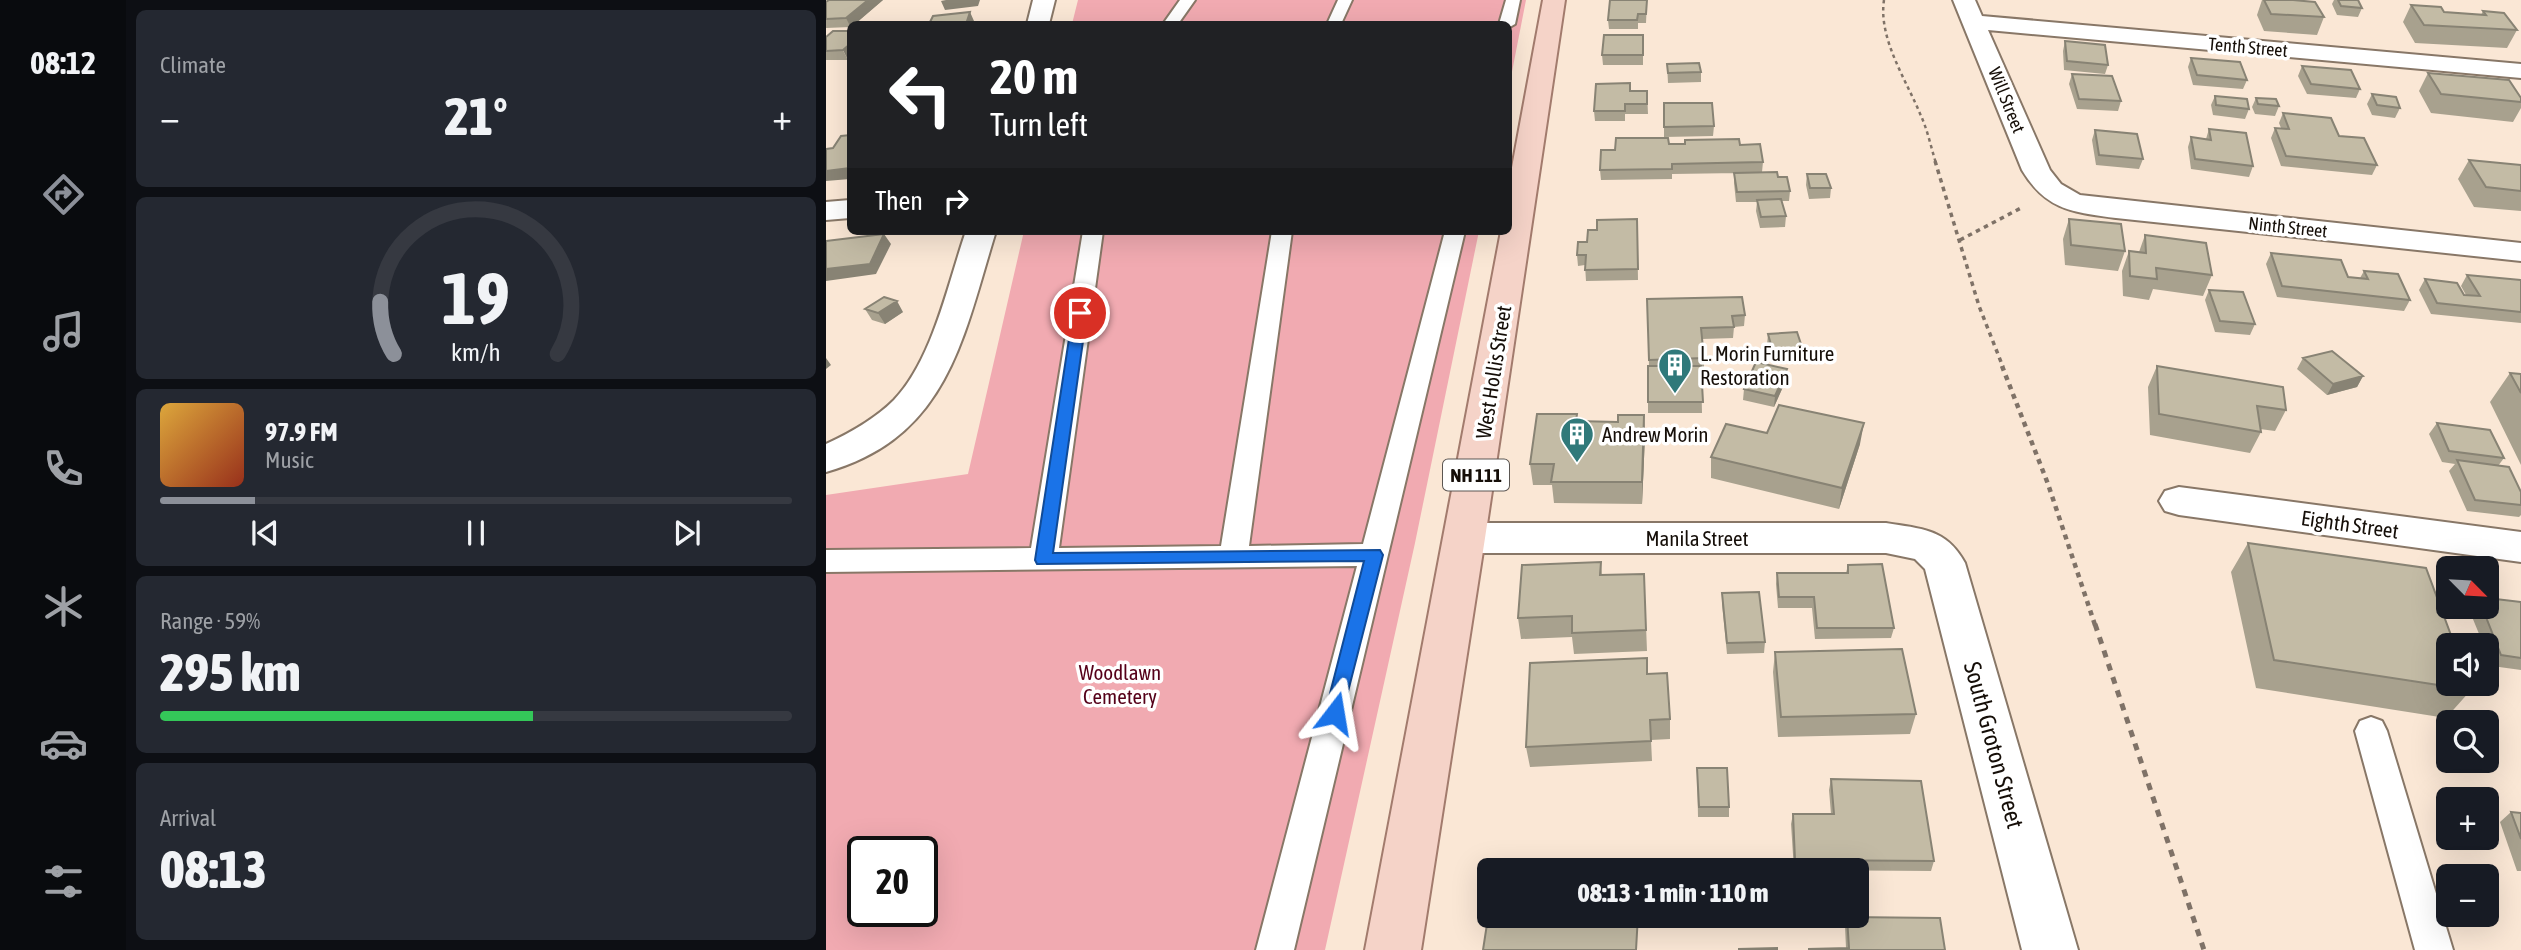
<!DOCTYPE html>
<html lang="en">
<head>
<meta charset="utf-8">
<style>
  :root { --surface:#171b24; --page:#242831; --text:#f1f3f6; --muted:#9ea1a6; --line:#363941; --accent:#8c9099 }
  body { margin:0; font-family:"Asap Condensed",sans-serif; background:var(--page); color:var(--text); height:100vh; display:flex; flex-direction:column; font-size:26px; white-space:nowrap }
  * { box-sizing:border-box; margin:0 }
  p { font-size:23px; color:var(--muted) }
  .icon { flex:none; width:38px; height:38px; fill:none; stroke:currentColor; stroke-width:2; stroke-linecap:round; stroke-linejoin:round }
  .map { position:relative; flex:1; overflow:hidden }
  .details { display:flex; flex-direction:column; gap:10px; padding:10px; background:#0d0f14; width:700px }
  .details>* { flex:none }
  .banner { position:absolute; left:21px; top:21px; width:665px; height:214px; border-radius:10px; box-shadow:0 7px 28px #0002; background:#202124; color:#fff; overflow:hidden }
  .needle { width:46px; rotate:114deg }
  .fabs { position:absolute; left:1610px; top:556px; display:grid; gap:14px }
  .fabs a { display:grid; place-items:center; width:63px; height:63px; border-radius:10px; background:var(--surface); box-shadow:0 7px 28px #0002; font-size:35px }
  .speed { position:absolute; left:21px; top:836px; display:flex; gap:14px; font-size:35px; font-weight:700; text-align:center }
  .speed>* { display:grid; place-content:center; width:91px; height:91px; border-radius:50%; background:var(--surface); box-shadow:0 7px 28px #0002; line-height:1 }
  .speed .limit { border:4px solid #111; border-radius:10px; background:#fff; color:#111 }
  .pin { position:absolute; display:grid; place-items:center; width:60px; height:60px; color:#fff; margin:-30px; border:4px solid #fff; border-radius:50%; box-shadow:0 2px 7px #0007 }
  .me { position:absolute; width:77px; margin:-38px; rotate:14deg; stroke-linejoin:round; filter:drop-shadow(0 0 5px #0008) }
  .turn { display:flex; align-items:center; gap:24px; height:147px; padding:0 28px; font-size:32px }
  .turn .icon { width:91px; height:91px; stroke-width:2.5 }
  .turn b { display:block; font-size:49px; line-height:60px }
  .then { display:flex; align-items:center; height:66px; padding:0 28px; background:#0003; gap:14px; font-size:26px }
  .big { font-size:52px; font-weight:800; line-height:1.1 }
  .details .widget { flex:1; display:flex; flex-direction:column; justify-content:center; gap:10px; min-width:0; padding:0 24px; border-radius:10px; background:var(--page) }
  .details .dial { align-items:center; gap:0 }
  .dial svg { height:182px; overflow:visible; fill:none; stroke:var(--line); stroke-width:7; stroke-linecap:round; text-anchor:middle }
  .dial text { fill:var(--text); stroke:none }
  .song { display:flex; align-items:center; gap:21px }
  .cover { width:84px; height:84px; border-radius:10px; background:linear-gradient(135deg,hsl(40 70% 55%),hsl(10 70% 35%)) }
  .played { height:7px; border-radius:4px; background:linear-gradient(90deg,var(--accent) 15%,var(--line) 15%) }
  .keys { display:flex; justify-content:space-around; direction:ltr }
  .heat { display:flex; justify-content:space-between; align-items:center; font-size:38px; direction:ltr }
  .charge { height:10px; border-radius:5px; background:linear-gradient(90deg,#34c759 59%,var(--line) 0) }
  .trip { position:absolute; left:651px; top:858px; width:392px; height:70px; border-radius:10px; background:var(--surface); box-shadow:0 7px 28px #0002; font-weight:800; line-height:70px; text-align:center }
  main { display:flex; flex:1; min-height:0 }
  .dock { display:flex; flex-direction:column; width:126px; justify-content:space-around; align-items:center; background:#090b0e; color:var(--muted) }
  .dock .icon { width:49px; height:49px }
  .dock .selected { color:var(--accent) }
  .dock b { font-size:32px; color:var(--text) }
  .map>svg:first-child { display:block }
</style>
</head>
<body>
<main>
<nav class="dock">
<b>08:12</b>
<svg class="icon selected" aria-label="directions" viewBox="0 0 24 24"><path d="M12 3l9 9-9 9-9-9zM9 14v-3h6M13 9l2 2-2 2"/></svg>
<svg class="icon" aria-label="music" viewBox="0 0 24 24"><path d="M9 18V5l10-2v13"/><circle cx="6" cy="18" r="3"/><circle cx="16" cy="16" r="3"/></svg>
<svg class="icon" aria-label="phone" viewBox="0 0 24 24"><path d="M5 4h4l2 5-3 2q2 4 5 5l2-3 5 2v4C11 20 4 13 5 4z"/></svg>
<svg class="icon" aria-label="climate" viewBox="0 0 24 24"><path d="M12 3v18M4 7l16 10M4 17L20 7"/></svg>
<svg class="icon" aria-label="car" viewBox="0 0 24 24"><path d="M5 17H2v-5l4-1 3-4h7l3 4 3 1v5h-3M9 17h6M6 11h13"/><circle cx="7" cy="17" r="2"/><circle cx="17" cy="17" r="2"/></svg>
<svg class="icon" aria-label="filters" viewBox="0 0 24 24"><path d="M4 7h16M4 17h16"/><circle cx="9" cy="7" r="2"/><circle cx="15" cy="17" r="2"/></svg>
</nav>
<section class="details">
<div class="widget"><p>Climate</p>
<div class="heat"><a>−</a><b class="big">21°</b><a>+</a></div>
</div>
<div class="widget dial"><svg viewBox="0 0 100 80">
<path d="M14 69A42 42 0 1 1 86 69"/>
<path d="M14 69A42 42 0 0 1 8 46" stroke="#8c9099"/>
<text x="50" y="56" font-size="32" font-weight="700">19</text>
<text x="50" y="72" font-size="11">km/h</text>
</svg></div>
<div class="widget">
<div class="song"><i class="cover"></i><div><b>97.9 FM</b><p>Music</p></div></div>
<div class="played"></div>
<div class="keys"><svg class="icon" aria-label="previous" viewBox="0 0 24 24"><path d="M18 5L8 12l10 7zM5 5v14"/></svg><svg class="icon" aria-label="pause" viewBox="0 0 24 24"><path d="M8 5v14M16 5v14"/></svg><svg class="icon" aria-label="next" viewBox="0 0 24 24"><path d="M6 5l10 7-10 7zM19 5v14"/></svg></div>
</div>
<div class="widget"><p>Range · 59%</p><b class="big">295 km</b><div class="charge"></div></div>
<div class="widget"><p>Arrival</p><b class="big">08:13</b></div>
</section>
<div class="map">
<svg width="1695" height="950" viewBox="0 0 1695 950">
  <rect width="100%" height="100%" fill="#fae7d5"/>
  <path fill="#f1aab1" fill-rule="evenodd" d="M252,0H700L683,87L682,24H246Z
    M198,231H653L589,543L499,950H0V495L142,474ZM37,852H96V912H37Z"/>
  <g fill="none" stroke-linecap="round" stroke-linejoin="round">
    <g stroke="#887767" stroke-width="4">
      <path id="service" d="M354,0H369L352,24H337Z
        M512,0H526L515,24H501Z
        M680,0H694L689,24L682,28V24H673Z
        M257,231H277L233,548L395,546L446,231H466L423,546L537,544L619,231H639L468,950H430L531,566L0,572V550L205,548Z
        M1545,717L1556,721L1561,731L1627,950H1589L1529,731L1534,721Z"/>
    </g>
    <g stroke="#887767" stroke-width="4">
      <path id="minor" d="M207,0H229L223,24H201Z
        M1127,0H1149L1156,16L1695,64V78L1162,30L1224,170L1235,184L1254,195L1695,243V261L1290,218C1246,212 1220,210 1196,170Z
        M24,200V218L0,220V202Z
        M140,231H170C137,337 123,437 0,472V444C24,433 49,419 68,400C107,359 122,283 140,231Z
        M1353,487L1695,532V562L1353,515L1339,511L1333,501L1339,491Z
        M639,523H1060C1095,529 1120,528 1139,563L1252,950H1196L1099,569L1089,559L1060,553H639L625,549L619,538L625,527Z"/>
    </g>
    <g stroke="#a27b6d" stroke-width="4">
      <path id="primary" d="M717,0H739L659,538L595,950H539L675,231H682V189Z"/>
    </g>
    <path stroke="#7f7267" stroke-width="2.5" stroke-dasharray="3.5 3.5" stroke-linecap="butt" d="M1058,0C1052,39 1081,81 1095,116C1102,131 1105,148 1110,163"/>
    <path stroke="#7f7267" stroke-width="3.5" stroke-dasharray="4.5 4.5" stroke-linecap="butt" d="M1109,161L1153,306L1177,367
      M1134,240L1195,208"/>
    <path stroke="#7f7267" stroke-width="4.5" stroke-dasharray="5 5" stroke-linecap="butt" d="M1176,366L1222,484L1269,625"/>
    <path stroke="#7f7267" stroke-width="5" stroke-dasharray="7 7" stroke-linecap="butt" d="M1269,624L1378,950"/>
    <use href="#service" fill="#fff" fill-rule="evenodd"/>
    <use href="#minor" fill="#fff" fill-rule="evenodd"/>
    <use href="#primary" fill="#f5d3c8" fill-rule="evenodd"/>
  </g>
  <path fill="#a8a18e" d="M3,0H57L29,24H24V27L0,28V2Z
    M821,0L820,23H812V29H783L782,20Z
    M1436,0H1467L1498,17L1491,35L1438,31L1431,15Z
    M1508,0H1532L1536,8L1532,17L1511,15L1506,4Z
    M1585,5L1618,12L1655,15L1657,11L1691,30L1681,48L1589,43L1577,22Z
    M7,31L22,60H0V37Z
    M817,35V65H777L776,55Z
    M1239,41L1282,65L1279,74L1238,70L1237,51Z
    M1365,58L1421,80L1417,89L1367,85L1362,67Z
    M841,64L875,72V82L842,83Z
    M1476,66L1534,89L1530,98L1481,94L1472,76Z
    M1602,73L1695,98V108L1687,122L1605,113L1593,91Z
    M1246,74L1295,101L1292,111L1251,109L1243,84Z
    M804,91H821L822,114H799V121H769L768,111Z
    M1546,94L1574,108L1569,118L1546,115L1541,104Z
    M1389,96L1423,109L1419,119L1387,115L1385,105Z
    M1430,98L1453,106L1449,116L1429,114L1426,107Z
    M838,103L888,126L887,136L838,137Z
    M1457,113L1551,165L1546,175L1455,166L1445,138L1449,128H1455L1453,123Z
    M1383,129L1427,166L1423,177L1365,169L1362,147L1365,137L1380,139Z
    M1269,130L1317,159L1313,169L1270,165L1266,140Z
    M843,144L914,145L937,162L936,172L952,177L964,191L963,201H956L960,216L959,227L934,228L930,211L931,202H910L908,183V173H912L846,174V179L775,180L774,170L789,150Z
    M1643,160L1695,165V211L1648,207L1632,179Z
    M981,174L1005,188L1004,198L983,199L980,185Z
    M811,219L812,280L760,281L759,265L752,266L751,255L771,230Z
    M1243,219L1299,251L1292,271L1239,265L1237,239Z
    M1319,235L1386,275L1377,296L1327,289L1323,300L1297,296L1296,271L1303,251L1313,252Z
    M1445,253L1522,277L1534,278L1538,271L1584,300L1578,311L1451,297L1440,264Z
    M1641,275L1695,280V323L1605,314L1593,290L1599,279L1640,295L1635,286Z
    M1383,290L1429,324L1424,335L1389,332L1379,300Z
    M821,299L919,315L918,326L908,327L907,338L876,339L878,358V369H875L876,413H822V366H823Z
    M39,309L77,312L59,324L46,320Z
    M942,334L977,350L976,361L946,363L941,345Z
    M1477,358L1537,376L1531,387L1501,395L1471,369Z
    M1331,366L1460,410L1449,431L1434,429L1435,432L1424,453L1324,435L1322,387Z
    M961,369L960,380L948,407L917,400L918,389Z
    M1684,373L1695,374V465L1664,402Z
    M818,415L819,436L816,504L728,503L726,485H707L704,464L752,422H792Z
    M1611,423L1678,458L1672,466L1695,492V515L1693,517L1641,511L1623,471L1629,464L1616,462L1603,434Z
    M941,433L1034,444L1013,509L885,478V457Z
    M1422,543L1645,690L1620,718L1430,688L1405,572Z
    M775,562L776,575L818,574L821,651L748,654L746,637L695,639L692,618Z
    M1022,565L1068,628L1065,638L989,639L986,608H952L950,584L951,573H1020Z
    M896,593L939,642L938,653L901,654L896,604Z
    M1695,602V670L1666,666L1661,653V646H1658L1642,607H1661Z
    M949,652L1090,714L1084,734L952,737L947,672Z
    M821,674L844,719V739L825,740L826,761L704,767L700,747Z
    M871,768L903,807V817H872Z
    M1005,779L1108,861L1105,871L968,870L965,824L967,814H1005L1003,790Z
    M1685,812L1695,813V871H1691L1674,822Z
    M1021,917L1119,950L1020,948L1019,926Z"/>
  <path fill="#888374" d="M42,0H57L29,24H24V26L20,18Z
    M120,0H154L152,6L119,10L115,1Z
    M144,12L148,21L147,24H140Z
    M24,44V58L22,60L17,50Z
    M24,168V179L0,181V171Z
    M58,234L65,244L50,274L0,281V269Z
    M71,301L77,312L59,324L52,313Z
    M0,358L5,365L0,369Z
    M961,369L960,380L948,407L949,396Z
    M1537,376L1531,387L1501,395L1507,384Z
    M818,415L819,436L816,504V482Z
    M1038,423L1034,444L1013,509L1016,488Z"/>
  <path fill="#c3bba5" stroke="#888374" stroke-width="2" d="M3,0H42L20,18L0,19V2Z
    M784,0H821L820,14H812L811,20H782Z
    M1438,0H1467L1489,2L1498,17L1445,14Z
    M1512,0H1532L1536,8L1515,6Z
    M1585,5L1615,7L1618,12L1660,15L1657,11L1678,13L1691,30L1598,25Z
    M144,12L140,24H103L107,16Z
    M7,31H24V44L17,50L0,51V37Z
    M778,35H817V55H776Z
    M1239,41L1279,45L1282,65L1241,61Z
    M1365,58L1414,62L1421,80L1371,75Z
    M873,63L875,72L842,73L841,64Z
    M1476,66L1525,70L1534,89L1485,84Z
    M1602,73L1683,80L1695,98V102L1615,94Z
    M1246,74L1286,76L1295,101L1253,99Z
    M804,83V91H821V104H799V111H768L770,84Z
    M1546,94L1570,97L1574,108L1551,105Z
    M1389,96L1421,99L1423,109L1390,105Z
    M1430,98L1450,99L1453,106L1432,104Z
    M838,103H886L888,126L838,127Z
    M1457,113L1505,118L1513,136L1538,138L1551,165L1460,156L1449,128L1463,129Z
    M1383,129L1420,133L1427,166L1369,159L1365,137L1385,140Z
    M1269,130L1311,134L1317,159L1273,155Z
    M24,135V168L0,171V149L7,148L15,136Z
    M790,138H842L843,144H859V140L913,139L914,145L934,144L937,162L846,164V169L774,170L775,150H789Z
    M1643,160L1695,165V191L1660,187Z
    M951,172L952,177H961L964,191L911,192L908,173Z
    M981,174H1000L1005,188H984Z
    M955,199L960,216L935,217L931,200Z
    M811,219L812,269L759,270L760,255H751L752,242H761L762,230H771V220Z
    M1243,219L1295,224L1299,251L1245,245Z
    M58,234L44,264L0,269V241Z
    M1319,235L1380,243L1386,275L1330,268L1331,279L1304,276L1303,251L1320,253Z
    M1445,253L1515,260L1522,277L1542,279L1538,271L1572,274L1584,300L1456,286Z
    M1641,275L1695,280V312L1611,303L1599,279L1631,283L1638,295L1654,296Z
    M1383,290L1417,292L1429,324L1394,321Z
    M58,297L71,301L52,313L39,309Z
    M916,297L919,315L906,316L908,327L875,328L878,358L823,360L821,299Z
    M971,332L977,350L947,352L942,334Z
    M1506,351L1537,376L1507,384L1477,358Z
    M930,362L961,369L949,396L918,389Z
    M822,366H875L877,402H822Z
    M1331,366L1457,387L1460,410L1431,406L1435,432L1333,414Z
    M1684,373L1695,374V393Z
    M953,405L1038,423L1016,488L885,457L900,424L941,433Z
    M711,414H751L750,421L792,422V415H818L816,482H725L728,464H704Z
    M1611,423L1664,430L1678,458L1623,451Z
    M1631,460L1683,467L1695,492V505L1649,500Z
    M1422,543L1600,568L1629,646H1622V684H1643L1645,690L1448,660Z
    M775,562L774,575L818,574L820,630L746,633V616L692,618L696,565Z
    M1056,564L1068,628H991L988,597H953L951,573H1022V565Z
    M933,592L939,642L901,643L896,593Z
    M1661,598L1695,602V658L1675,655L1656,607H1661Z
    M1076,649L1090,714L955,717L949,652Z
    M821,658V674L841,673L844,719L824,720L825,741L700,747L704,663Z
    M871,768H901L903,807H873Z
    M1005,779L1095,781L1108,861L969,860L967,814H1008Z
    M1685,812L1695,813V839Z
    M663,911V915H812L810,950H657Z
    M1021,917L1114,918L1119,950H983V949L1023,948Z
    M951,948V950L912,949Z"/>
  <path fill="#1a73e8" stroke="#114b97" stroke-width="2" d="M254,309L261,313L227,553L554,550L557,555L515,719L509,721L502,719L499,713L538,561L211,564L209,560L247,313Z"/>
  <defs>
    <g id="building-pin" transform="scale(1.75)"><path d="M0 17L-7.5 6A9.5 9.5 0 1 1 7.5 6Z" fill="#30797a" stroke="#fff"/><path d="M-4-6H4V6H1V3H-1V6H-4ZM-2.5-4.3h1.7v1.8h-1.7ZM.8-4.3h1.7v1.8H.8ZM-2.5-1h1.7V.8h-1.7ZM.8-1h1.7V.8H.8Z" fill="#fff"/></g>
  </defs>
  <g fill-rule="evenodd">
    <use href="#building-pin" x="849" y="365"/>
    <use href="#building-pin" x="751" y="434"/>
  </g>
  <g text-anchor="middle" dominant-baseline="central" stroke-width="7" stroke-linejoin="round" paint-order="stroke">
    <g font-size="18" fill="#150e08" stroke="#fff">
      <text transform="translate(1422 47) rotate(5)">Tenth Street</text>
      <text transform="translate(1181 100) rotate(68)">Will Street</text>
      <text transform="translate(1462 227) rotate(6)">Ninth Street</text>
    </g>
    <rect fill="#fff" stroke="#5b5652" stroke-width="2" x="617" y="459.5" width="66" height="31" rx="5"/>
    <g font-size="19" font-weight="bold" fill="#150e08">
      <text x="650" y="475">NH 111</text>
    </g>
    <g font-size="21" fill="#150e08" stroke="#fff" text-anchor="start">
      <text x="874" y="353">L. Morin Furniture<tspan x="874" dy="24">Restoration</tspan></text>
      <text x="776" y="434">Andrew Morin</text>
    </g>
    <g font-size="21" fill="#150e08" stroke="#fff">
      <text transform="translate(667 372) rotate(-81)">West Hollis Street</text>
      <text transform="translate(1524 524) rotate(8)">Eighth Street</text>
      <text x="871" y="538">Manila Street</text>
    </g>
    <g font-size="21" fill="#550019" stroke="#fff">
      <text x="294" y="672">Woodlawn<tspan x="294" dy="24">Cemetery</tspan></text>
    </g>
    <g font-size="24" fill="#150e08" stroke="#fff">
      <text transform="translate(1168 745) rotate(75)">South Groton Street</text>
    </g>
  </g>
</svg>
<div class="fabs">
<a><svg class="needle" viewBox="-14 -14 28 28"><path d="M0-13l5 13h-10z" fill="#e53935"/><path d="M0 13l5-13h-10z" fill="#9ea1a6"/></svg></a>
<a><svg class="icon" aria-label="sound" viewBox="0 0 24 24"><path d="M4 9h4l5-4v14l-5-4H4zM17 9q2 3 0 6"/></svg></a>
<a><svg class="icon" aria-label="search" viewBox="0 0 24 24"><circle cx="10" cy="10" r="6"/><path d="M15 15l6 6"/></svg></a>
<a>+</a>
<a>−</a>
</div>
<div class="speed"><div class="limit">20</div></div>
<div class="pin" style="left:254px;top:313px;background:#d93025"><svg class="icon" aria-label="arrive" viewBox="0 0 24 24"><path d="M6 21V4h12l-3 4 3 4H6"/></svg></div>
<svg class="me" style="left:509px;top:713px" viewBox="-20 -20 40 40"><path d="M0-17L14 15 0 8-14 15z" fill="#1a73e8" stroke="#fff" stroke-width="4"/></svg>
<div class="trip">08:13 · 1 min · 110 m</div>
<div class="banner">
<div class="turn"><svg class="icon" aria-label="left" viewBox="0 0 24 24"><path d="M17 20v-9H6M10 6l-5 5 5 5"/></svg><div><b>20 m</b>Turn left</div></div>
<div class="then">Then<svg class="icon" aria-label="right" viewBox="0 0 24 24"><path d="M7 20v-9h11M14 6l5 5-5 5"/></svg></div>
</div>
</div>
</main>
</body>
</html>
